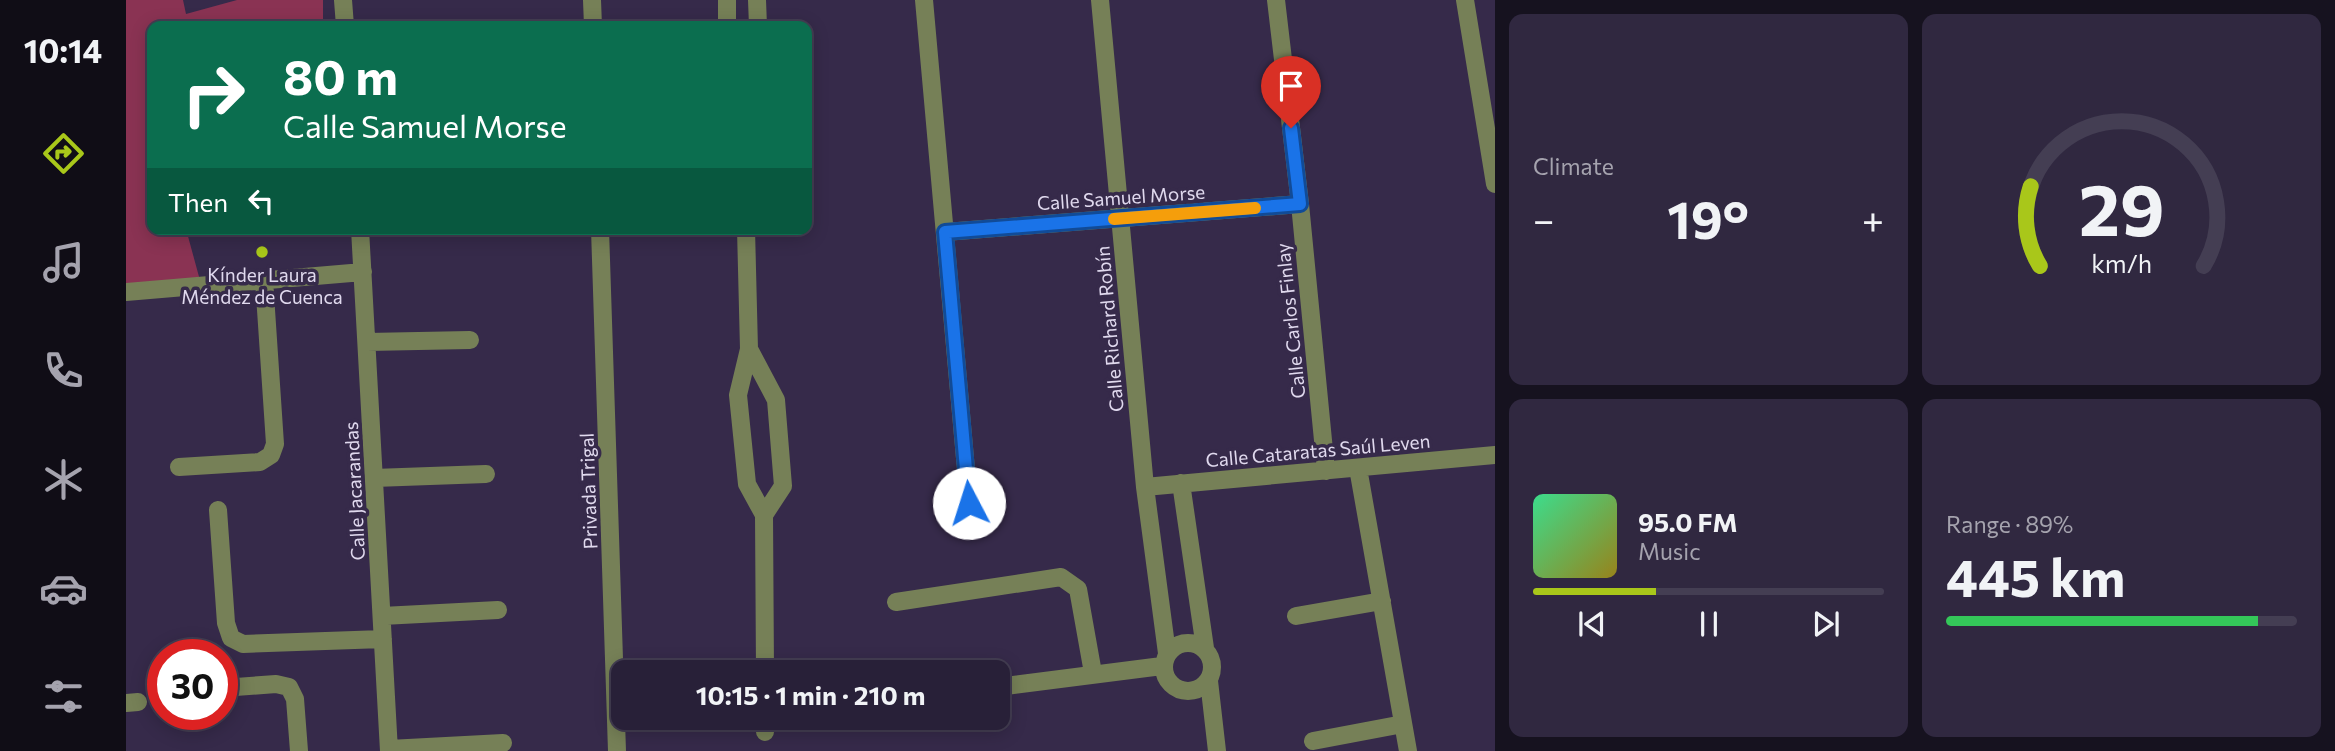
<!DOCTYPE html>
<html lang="en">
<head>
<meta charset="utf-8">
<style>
  :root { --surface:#282038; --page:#302840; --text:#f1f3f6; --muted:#a5a3ae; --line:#443e53; --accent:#a9c71a }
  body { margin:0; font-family:Commissioner,sans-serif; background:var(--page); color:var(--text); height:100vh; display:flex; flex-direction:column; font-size:26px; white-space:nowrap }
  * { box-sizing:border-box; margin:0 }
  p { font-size:23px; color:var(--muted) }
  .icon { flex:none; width:38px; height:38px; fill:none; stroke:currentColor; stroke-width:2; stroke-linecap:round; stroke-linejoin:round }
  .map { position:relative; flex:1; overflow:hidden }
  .drawer { display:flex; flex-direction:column; gap:14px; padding:14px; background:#16121f; width:840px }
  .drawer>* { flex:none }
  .banner { position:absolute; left:21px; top:21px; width:665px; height:214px; border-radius:14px; box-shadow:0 4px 18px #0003,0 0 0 2px var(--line); background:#0b6e4f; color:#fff; overflow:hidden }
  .speed { position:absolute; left:21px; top:639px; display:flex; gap:14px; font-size:35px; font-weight:700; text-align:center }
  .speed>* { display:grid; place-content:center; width:91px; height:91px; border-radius:50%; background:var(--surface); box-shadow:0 4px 18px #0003,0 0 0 2px var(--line); line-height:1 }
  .speed .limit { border:10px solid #d22; background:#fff; color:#111 }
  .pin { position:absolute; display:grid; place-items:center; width:60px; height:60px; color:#fff; margin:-72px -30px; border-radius:50% 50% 50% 0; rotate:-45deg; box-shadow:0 0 7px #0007 }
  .pin .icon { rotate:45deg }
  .me { position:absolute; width:77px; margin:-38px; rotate:355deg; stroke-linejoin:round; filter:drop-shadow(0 0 5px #0008) }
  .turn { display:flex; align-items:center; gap:24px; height:147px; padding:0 21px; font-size:32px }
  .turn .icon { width:91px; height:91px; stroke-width:2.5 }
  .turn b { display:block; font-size:49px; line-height:60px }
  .then { display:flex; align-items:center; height:66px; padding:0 21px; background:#0003; gap:14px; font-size:26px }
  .big { font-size:52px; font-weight:700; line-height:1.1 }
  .drawer .tile { flex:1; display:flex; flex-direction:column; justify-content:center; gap:10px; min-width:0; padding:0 24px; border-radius:14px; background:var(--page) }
  .drawer .dial { align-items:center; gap:0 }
  .dial svg { height:182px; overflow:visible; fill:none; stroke:var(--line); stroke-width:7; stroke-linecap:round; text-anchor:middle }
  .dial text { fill:var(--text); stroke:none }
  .song { display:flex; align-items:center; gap:21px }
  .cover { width:84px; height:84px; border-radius:10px; background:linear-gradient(135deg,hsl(150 70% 55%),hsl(50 70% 35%)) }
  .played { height:7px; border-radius:4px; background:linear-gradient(90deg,var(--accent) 35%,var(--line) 35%) }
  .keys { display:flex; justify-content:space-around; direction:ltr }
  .heat { display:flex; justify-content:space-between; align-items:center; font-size:38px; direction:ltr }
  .charge { height:10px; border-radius:5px; background:linear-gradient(90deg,#34c759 89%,var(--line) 0) }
  .drawer .tiles { flex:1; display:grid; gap:14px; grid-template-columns:repeat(2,1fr) }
  .trip { position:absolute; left:485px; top:660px; width:399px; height:70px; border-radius:14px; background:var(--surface); box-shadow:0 4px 18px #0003,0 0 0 2px var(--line); font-weight:700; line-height:70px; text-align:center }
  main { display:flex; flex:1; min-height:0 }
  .tabs { display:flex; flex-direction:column; width:126px; justify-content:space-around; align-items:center; background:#100d16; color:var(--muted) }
  .tabs .icon { width:49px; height:49px }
  .tabs .on { color:var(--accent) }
  .tabs b { font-size:32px; color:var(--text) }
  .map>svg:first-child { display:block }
</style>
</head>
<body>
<main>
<nav class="tabs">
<b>10:14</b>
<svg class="icon on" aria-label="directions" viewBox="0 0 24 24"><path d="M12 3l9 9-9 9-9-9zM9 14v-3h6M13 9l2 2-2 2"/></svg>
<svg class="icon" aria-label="music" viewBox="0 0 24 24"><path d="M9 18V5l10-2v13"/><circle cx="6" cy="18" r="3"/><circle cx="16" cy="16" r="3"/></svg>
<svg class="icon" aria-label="phone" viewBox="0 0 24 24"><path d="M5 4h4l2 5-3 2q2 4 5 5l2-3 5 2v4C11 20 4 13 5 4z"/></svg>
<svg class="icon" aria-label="climate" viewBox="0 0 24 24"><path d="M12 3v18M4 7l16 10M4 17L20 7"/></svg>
<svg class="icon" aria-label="car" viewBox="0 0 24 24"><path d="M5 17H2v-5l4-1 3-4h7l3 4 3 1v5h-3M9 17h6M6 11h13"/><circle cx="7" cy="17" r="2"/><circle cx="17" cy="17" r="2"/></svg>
<svg class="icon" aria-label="filters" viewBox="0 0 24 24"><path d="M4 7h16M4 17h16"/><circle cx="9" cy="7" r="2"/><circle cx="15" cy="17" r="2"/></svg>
</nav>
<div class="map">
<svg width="1369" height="751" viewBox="0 0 1369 751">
  <rect width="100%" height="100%" fill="#362a4a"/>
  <path fill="#8a3353" d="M0,0H57L60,14L111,0H197V26H26V229H60L75,284L0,290Z"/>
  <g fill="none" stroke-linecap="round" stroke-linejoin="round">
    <path stroke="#768057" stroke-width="18" d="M217,0L219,26
      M466,0L467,26
      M601,0V26
      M631,0L632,26
      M798,0L843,503
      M974,0L1019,487L1041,653
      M1150,0L1174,204L1200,471
      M1339,0L1369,184
      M234,229L263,751
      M474,229L491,751
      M620,229L623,349L612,395L621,484L638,515L639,672
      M819,232L1174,204
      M0,292L237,272
      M241,342L344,340
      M623,349L650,400L657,486L638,515
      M53,467L134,462L145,455L149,444L138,280
      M1232,468L1282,751
      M248,478L360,474
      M1055,483L1079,648
      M1019,487L1369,455
      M92,510L100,623L105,638L117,644L257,639
      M770,602L935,577L952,589L967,673
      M256,616L372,610
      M1170,616L1256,601
      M1038 667a24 24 0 1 1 48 0a24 24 0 1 1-48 0Z
      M1083,681L1091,751
      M872,687L1036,666
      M96,688L150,684L163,687L169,699L173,751
      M0,703L12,702
      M639,718V732
      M1187,741L1277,724
      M263,749L377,743"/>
  </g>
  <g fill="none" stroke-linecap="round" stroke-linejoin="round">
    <g stroke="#114b97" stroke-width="18">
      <path id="route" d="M843,503L819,232L1174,204L1165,128"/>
    </g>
    <use href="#route" stroke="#1a73e8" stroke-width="12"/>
    <path stroke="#f59e0b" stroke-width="12" d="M988,219L1129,208"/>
  </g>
  <circle fill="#a9c71a" stroke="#362a4a" stroke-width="2.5" cx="136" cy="252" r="7"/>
  <g text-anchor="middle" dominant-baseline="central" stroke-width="7" stroke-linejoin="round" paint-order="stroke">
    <g font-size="19" fill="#e0d9ee" stroke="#362a4a">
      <text transform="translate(995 197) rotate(-4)">Calle Samuel Morse</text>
      <text transform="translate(1164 321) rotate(-96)">Calle Carlos Finlay</text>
      <text transform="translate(983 329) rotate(-95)">Calle Richard Robín</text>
      <text transform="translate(1192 450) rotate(-5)">Calle Cataratas Saúl Leven</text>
      <text transform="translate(228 491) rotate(-93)">Calle Jacarandas</text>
      <text transform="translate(462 491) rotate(-92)">Privada Trigal</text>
    </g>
    <g font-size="19" fill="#e0d9ee" stroke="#362a4a">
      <text x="136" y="274">Kínder Laura<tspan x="136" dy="22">Méndez de Cuenca</tspan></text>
    </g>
  </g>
</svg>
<div class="speed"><div class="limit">30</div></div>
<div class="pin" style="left:1165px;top:128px;background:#d93025"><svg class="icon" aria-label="arrive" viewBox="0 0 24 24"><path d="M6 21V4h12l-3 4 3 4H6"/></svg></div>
<svg class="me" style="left:843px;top:503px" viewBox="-20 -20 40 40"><circle r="19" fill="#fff"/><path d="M0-13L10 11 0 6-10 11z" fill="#1a73e8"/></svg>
<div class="trip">10:15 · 1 min · 210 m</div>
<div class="banner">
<div class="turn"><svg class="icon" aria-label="right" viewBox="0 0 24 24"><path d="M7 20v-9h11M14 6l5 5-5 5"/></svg><div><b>80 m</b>Calle Samuel Morse</div></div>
<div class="then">Then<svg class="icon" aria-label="left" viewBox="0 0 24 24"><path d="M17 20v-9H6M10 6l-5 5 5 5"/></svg></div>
</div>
</div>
<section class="drawer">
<div class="tiles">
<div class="tile"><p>Climate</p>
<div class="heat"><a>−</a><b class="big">19°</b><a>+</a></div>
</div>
<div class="tile dial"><svg viewBox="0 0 100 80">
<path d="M14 69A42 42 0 1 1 86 69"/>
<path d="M14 69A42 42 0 0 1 10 34" stroke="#a9c71a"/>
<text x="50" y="56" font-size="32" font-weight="700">29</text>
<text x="50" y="72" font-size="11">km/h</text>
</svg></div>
<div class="tile">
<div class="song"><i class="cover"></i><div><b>95.0 FM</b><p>Music</p></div></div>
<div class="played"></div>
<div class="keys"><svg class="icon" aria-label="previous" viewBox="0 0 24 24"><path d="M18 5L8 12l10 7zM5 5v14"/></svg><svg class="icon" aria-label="pause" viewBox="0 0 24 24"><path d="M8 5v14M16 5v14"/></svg><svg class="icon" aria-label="next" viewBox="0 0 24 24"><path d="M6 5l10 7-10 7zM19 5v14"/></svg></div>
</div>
<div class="tile"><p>Range · 89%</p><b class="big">445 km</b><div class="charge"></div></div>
</div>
</section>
</main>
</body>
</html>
